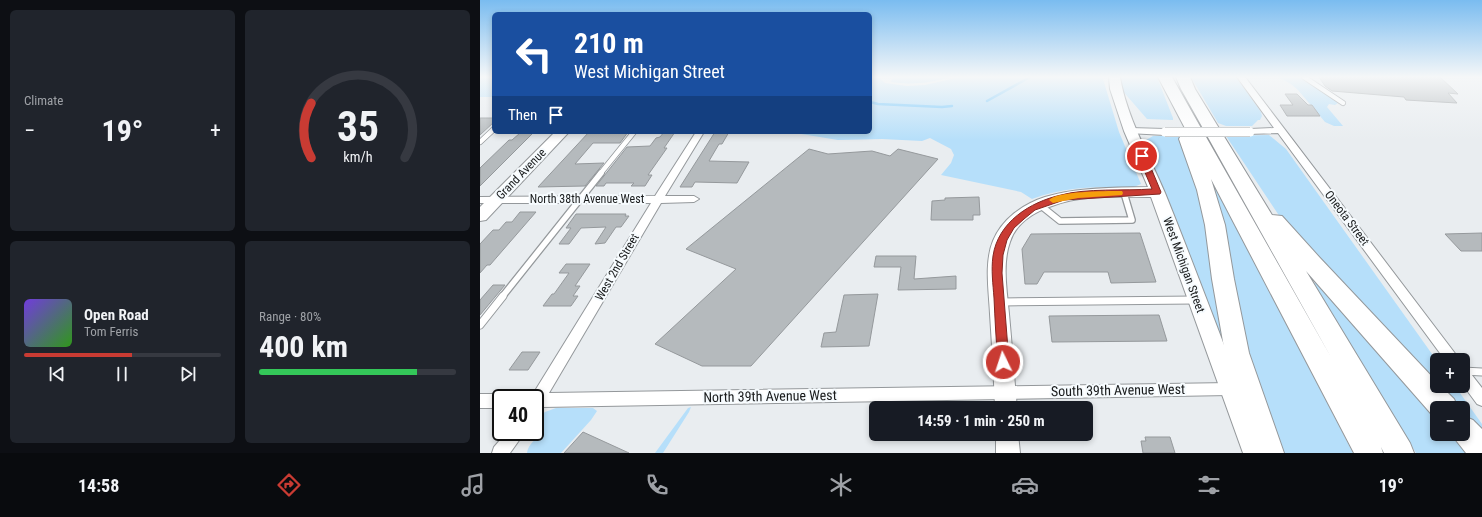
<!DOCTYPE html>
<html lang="en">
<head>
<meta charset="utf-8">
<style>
  :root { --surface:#171b24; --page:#20242c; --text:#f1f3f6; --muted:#9ea1a6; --line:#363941; --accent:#c93b33 }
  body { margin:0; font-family:"Roboto Condensed",sans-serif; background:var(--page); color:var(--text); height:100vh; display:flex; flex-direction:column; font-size:15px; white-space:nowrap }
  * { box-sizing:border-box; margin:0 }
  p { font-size:13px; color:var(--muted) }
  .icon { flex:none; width:22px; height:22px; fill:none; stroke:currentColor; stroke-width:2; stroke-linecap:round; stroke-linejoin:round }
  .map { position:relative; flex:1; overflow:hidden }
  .side { display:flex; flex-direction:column; gap:10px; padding:10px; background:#0d0f14; width:480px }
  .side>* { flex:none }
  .hud { position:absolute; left:12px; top:12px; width:380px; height:122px; border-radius:6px; box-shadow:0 2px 6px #0003; background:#1a4fa0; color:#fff; overflow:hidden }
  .fabs { position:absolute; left:950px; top:353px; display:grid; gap:8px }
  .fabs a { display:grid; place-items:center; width:40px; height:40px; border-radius:6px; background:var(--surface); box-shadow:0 2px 6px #0003; font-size:20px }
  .speed { position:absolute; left:12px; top:389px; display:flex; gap:8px; font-size:20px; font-weight:700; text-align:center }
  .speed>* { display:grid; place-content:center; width:52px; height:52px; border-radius:50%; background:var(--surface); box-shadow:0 2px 6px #0003; line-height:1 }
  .speed .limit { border:2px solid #111; border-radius:6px; background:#fff; color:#111 }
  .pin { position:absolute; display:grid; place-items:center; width:34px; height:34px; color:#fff; margin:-17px; border:2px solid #fff; border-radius:50%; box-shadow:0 1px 4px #0007 }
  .me { position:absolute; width:44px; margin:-22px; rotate:356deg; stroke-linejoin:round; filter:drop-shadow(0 0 3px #0008) }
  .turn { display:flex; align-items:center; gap:14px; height:84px; padding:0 16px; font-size:18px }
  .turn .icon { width:52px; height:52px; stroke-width:2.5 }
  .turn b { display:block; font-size:28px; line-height:34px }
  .then { display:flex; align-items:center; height:38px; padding:0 16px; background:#0003; gap:8px; font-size:15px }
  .big { font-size:30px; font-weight:700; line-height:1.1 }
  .side .card { flex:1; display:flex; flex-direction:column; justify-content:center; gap:6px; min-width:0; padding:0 14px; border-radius:6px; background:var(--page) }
  .side .dial { align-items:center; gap:0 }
  .dial svg { height:104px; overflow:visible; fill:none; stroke:var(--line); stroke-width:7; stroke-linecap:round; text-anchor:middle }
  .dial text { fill:var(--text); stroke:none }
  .song { display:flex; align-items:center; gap:12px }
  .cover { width:48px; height:48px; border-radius:6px; background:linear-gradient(135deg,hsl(260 70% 55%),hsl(110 70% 35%)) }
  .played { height:4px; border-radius:2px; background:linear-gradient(90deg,var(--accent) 55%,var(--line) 55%) }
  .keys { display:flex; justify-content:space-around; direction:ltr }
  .heat { display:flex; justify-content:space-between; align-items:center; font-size:22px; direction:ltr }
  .charge { height:6px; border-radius:3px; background:linear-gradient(90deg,#34c759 80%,var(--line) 0) }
  .side .tiles { flex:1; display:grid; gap:10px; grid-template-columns:repeat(2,1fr) }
  .trip { position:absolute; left:389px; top:401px; width:224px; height:40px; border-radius:6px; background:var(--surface); box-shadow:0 2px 6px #0003; font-weight:700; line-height:40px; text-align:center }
  .dock { display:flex; height:64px; justify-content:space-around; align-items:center; background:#090b0e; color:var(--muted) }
  .dock .icon { width:28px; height:28px }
  .dock .on { color:var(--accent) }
  .dock b { font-size:18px; color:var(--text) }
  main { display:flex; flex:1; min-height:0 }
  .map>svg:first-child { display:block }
</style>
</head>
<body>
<main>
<section class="side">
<div class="tiles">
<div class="card"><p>Climate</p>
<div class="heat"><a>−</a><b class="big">19°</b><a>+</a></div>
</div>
<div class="card dial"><svg viewBox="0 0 100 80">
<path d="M14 69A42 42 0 1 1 86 69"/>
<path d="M14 69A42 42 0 0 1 14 27" stroke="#c93b33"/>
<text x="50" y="56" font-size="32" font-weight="700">35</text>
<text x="50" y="72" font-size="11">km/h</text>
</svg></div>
<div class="card">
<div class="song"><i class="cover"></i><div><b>Open Road</b><p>Tom Ferris</p></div></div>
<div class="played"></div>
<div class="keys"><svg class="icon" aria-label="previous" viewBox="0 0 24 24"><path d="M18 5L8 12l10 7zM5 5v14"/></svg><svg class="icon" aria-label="pause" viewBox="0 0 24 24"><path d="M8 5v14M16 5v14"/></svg><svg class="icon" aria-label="next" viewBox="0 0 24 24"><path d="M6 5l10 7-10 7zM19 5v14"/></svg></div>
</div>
<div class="card"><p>Range · 80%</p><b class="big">400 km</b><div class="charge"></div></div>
</div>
</section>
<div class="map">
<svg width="1002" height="453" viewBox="0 0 1002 453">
  <rect width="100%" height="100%" fill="#e9edf0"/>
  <path fill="#b6dffa" d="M0,77H14V97H0Z
    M390,77L399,78L405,83L427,86L445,85L480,77H624L623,79L639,132L661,184L654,187C618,187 586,186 552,199L541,192L461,175L471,163L474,155L471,149L450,138L442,141L402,139L358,140L309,132H390Z
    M413,77H470C452,83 430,85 411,82Z
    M639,77H677L693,118V120L667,119L641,89Z
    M711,77H756L781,112L782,116L780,120H778L772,126H746L738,123Z
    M798,77H819L857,101L858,103L855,105L849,104L847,107L863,126H854L845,122L818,90L811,84Z
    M789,135L806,149L957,361V386H975L1002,424V441L983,420V408H972L804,223L746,136Z
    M673,136H702L720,183L745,351L663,145L666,140Z
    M732,182H733L873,453H796L783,418Z
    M842,282L957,408V434H982L1000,453H936L832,283Z
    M211,407L209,412L183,453H175L208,408Z
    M76,408H113L117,411L111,420L81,453H47C48,443 58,439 61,430L57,427L58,418L65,412Z"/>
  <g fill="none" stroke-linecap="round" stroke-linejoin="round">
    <path stroke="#76c8fc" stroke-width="2.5" d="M507,101L550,77
      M390,102L398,104L462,107L472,106"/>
  </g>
  <path fill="#b5babd" stroke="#95999c" d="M839,77H960L978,94L968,93L977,103L926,100L924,97L852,91L845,86Z
    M805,94H817L828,105H832L840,116H807L800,105H813Z
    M0,118H14V122L0,135Z
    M54,132L0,186V168L29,140H32L40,133Z
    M109,132H148L140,143H113L95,164L124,163L105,186L58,187Z
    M184,132H195L184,148H187L168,175H172L165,186H151L154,183H126L124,186H116L147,147L170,146L176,138L180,137Z
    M235,132H249L242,144H239L229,161L269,162L257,183L215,182L212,187H200Z
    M329,149L348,154L392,151L410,156L418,149L458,159L271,366H222L175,344L256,269L206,249Z
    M499,197L500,215H493V220H451L452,201L465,200V198Z
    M40,212H56L10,265H7L0,273V244L13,230H19L26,222H32Z
    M96,214H146L145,216H149L141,227H136L125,243L115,244L126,227L101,228L89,244H79L91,228H86Z
    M660,233L676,282L631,283L628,272H564L557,284H545L542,249L551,234Z
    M1002,233V251H981L965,234Z
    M396,256H436L434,279L476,276V289L418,290L421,267H394Z
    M86,264H110L95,286H100L93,296H98L91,306H63L72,294H74L89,273H79Z
    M13,285H25L0,315V300Z
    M398,294L389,346L341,347L344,333L356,332L364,295Z
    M679,315L687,341L572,342L569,316Z
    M42,352H60L48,370H29Z
    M103,432L149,453H84Z
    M665,437H690L695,453H663L661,441H666Z"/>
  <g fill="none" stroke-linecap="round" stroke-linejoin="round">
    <g stroke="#94989b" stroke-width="6">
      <path id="lane-far2" d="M824,77L863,103
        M0,142L14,129
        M120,174L154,132"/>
    </g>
    <g stroke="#94989b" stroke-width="8">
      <path id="lane-far1" d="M560,205L580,221L652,220L644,193
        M22,297L121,173"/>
    </g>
    <g stroke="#94989b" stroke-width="9">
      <path id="lane" d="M522,302L715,300
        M0,325L23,296
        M983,371L1002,372"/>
    </g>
    <g stroke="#94989b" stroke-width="2">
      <path id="street" d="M757,77H765L980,360H965L798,133L767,134L766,132L767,130L770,129L794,128Z
        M651,128L685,129L689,132L685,135L648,133L647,131L648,129Z
        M216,132H224L185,196H214L219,199L214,202L181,203L69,393L750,383L755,384L757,389L755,394L750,395L62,407L55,411V398H49L50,395L53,394L171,203H0V197L175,196Z
        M983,368L988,370L1002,388V406L997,404L983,385Z
        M0,394H21L27,398H21V408H0Z
        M27,432H45L30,453H12L14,447Z"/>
    </g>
    <g stroke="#94989b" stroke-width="2">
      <path id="secondary" d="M629,77H640C647,118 669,155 685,193C720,279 751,367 787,453H763L671,197C639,197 602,194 572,206C554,212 536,223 530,242C522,264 527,291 529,314C532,346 534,377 537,408H515C514,377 512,345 510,314C509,291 504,263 513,241C522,219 543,204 565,197C598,187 633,188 668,187L644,131L630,89Z
        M75,132H89L6,220L0,221V207Z
        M516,434H538L540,453H516Z"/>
    </g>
    <g stroke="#94989b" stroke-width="2">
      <path id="highway" d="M678,77H692L852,359L701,89L696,77H710L715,89L792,215L802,216L840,258L957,382V386H961L974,399L978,408H957V418L954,417L826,271L930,443L934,453H904L901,447L903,453H874L731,179L745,225L754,279L769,353L804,453H776L745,353L732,279L725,225L717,190L699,139L701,135L708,134Z
        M983,416L993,420L1002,429V453H986L971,434H983Z"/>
    </g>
    <use href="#lane-far2" stroke="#fff" stroke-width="4.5"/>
    <use href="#lane-far1" stroke="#fff" stroke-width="5.5"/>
    <use href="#lane" stroke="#fff" stroke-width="7"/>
    <use href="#street" fill="#fff" fill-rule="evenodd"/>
    <use href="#secondary" fill="#fff" fill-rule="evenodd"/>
    <use href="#highway" fill="#fff" fill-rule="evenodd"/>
    <g stroke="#94989b" stroke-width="10" stroke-linecap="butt">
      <path id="street-bridge" d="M685,132H770"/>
    </g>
    <use href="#street-bridge" stroke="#fff" stroke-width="9"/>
  </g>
  <linearGradient id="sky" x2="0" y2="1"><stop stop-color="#7abcf0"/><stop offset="0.55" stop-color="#f5f7f8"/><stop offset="1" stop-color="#f5f7f8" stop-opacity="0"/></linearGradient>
  <rect width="1002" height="140" fill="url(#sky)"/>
  <path fill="#c93b33" stroke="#832621" d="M662,153L666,156L681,192L680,194L584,200L555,210L544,219L534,228L527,240L523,255L522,273L529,362L527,365L523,367L519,365L518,362C516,341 515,319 514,298C513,284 511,270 513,256C518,222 550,202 581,195C606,188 645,191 672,189L658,156Z"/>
  <path fill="#f59e0b" d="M639,191H642L643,193L642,195L598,198L573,203L569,200C577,191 626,191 639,191Z"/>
  <g text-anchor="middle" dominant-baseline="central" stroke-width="4" stroke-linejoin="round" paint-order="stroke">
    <g font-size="12" fill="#181a1b" stroke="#f6fbfe">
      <text transform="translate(41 174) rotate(-46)">Grand Avenue</text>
      <text x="107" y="199">North 38th Avenue West</text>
      <text transform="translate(867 218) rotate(53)">Oneota Street</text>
      <text transform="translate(704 265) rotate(70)">West Michigan Street</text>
      <text transform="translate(137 267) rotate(-60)">West 2nd Street</text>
    </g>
    <g font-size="14" fill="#181a1b" stroke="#f6fbfe">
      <text transform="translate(638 390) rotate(-1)">South 39th Avenue West</text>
      <text transform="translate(290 396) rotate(-1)">North 39th Avenue West</text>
    </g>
  </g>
</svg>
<div class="fabs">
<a>+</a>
<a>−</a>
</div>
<div class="speed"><div class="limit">40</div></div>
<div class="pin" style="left:662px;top:156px;background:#d93025"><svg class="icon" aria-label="arrive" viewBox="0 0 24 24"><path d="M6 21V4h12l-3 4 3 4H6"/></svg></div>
<svg class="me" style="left:523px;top:362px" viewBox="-20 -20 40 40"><circle r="17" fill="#c93b33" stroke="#fff" stroke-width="3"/><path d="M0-11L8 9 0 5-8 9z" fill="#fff"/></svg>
<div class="trip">14:59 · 1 min · 250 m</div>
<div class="hud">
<div class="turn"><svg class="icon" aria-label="left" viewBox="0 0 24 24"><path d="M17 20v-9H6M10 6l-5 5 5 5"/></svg><div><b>210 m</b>West Michigan Street</div></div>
<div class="then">Then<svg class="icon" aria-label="arrive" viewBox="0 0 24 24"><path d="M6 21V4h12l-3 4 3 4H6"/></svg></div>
</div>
</div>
</main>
<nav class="dock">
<b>14:58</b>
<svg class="icon on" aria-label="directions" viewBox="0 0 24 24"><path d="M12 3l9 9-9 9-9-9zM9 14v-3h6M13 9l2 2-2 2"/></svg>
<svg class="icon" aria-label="music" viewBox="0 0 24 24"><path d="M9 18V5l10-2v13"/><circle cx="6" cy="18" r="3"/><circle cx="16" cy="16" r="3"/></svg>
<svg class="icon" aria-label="phone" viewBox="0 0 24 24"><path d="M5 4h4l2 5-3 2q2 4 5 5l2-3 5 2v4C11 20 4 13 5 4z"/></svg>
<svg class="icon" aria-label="climate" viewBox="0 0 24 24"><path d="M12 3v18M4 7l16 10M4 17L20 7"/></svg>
<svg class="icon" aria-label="car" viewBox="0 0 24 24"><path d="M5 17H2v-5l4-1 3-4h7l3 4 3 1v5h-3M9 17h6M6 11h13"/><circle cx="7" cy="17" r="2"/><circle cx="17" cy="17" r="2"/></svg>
<svg class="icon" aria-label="filters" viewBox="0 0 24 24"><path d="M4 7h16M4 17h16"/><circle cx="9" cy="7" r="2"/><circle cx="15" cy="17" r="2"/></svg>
<b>19°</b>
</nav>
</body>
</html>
